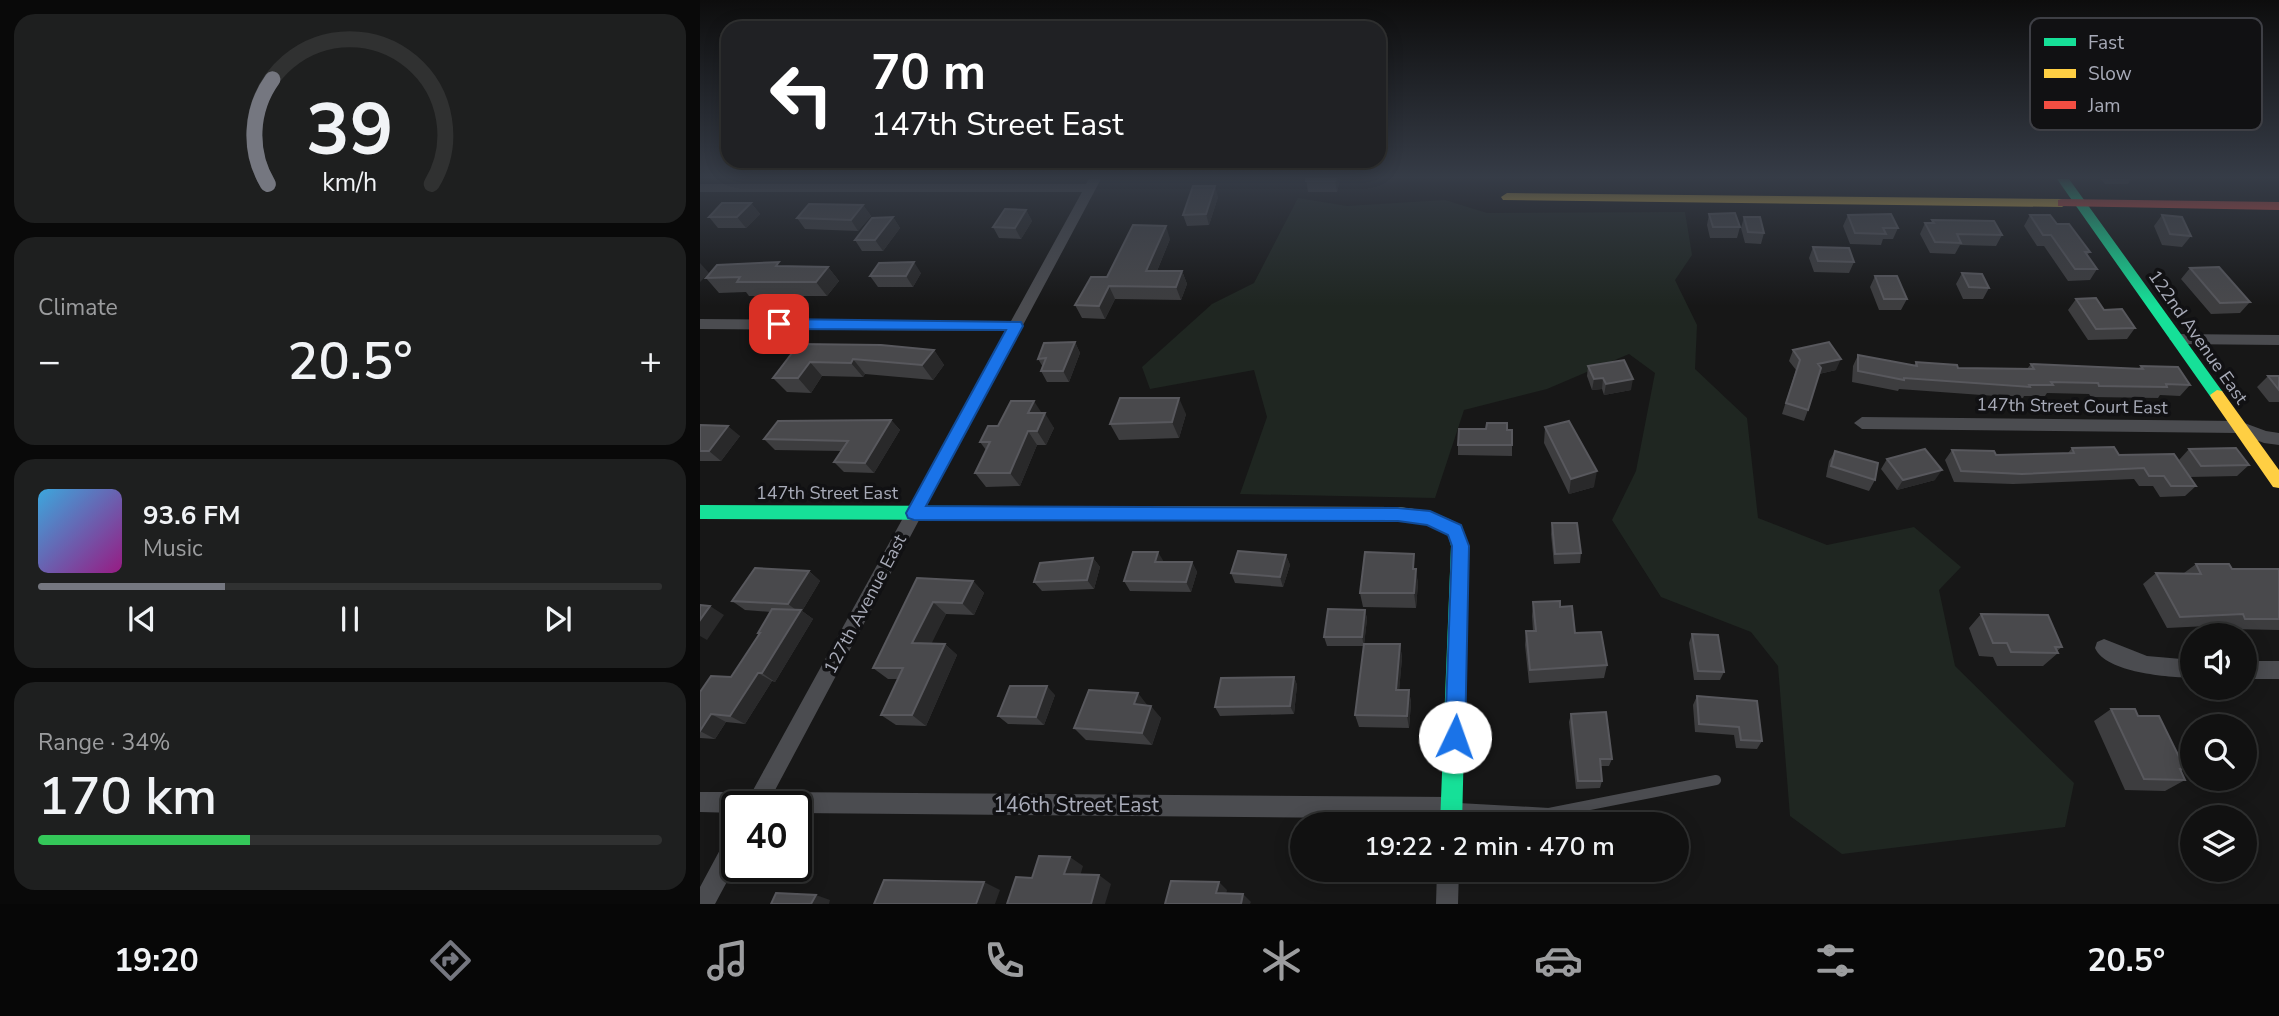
<!DOCTYPE html>
<html lang="en">
<head>
<meta charset="utf-8">
<style>
  :root { --surface:#111; --page:#1e1f1f; --text:#f1f3f6; --muted:#9c9d9f; --line:#303131; --accent:#757780 }
  body { margin:0; font-family:"Nunito Sans",sans-serif; background:var(--page); color:var(--text); height:100vh; display:flex; flex-direction:column; font-size:26px; white-space:nowrap }
  * { box-sizing:border-box; margin:0 }
  p { font-size:23px; color:var(--muted) }
  .icon { flex:none; width:38px; height:38px; fill:none; stroke:currentColor; stroke-width:2; stroke-linecap:round; stroke-linejoin:round }
  .map { position:relative; flex:1; overflow:hidden }
  .sheet { display:flex; flex-direction:column; gap:14px; padding:14px; background:#090909; width:700px }
  .sheet>* { flex:none }
  .top-card { position:absolute; left:21px; top:21px; width:665px; height:147px; border-radius:21px; box-shadow:0 4px 18px #0003,0 0 0 2px var(--line); background:#202124; color:#fff; overflow:hidden }
  .buttons { position:absolute; left:1480px; top:623px; display:grid; gap:14px }
  .buttons a { display:grid; place-items:center; width:77px; height:77px; border-radius:50%; background:var(--surface); box-shadow:0 4px 18px #0003,0 0 0 2px var(--line); font-size:35px }
  .speed { position:absolute; left:21px; top:791px; display:flex; gap:14px; font-size:35px; font-weight:700; text-align:center }
  .speed>* { display:grid; place-content:center; width:91px; height:91px; border-radius:50%; background:var(--surface); box-shadow:0 4px 18px #0003,0 0 0 2px var(--line); line-height:1 }
  .speed .limit { border:4px solid #111; border-radius:10px; background:#fff; color:#111 }
  .pin { position:absolute; display:grid; place-items:center; width:60px; height:60px; color:#fff; margin:-30px; border-radius:14px; box-shadow:0 4px 10px #0006 }
  .me { position:absolute; width:77px; margin:-38px; rotate:3deg; stroke-linejoin:round; filter:drop-shadow(0 0 5px #0008) }
  .turn { display:flex; align-items:center; gap:24px; height:147px; padding:0 35px; font-size:32px }
  .turn .icon { width:91px; height:91px; stroke-width:2.5 }
  .turn b { display:block; font-size:49px; line-height:60px }
  .big { font-size:52px; font-weight:600; line-height:1.1 }
  .sheet .tile { flex:1; display:flex; flex-direction:column; justify-content:center; gap:10px; min-width:0; padding:0 24px; border-radius:21px; background:var(--page) }
  .sheet .dial { align-items:center; gap:0 }
  .dial svg { height:182px; overflow:visible; fill:none; stroke:var(--line); stroke-width:7; stroke-linecap:round; text-anchor:middle }
  .dial text { fill:var(--text); stroke:none }
  .song { display:flex; align-items:center; gap:21px }
  .cover { width:84px; height:84px; border-radius:10px; background:linear-gradient(135deg,hsl(200 70% 55%),hsl(310 70% 35%)) }
  .played { height:7px; border-radius:4px; background:linear-gradient(90deg,var(--accent) 30%,var(--line) 30%) }
  .keys { display:flex; justify-content:space-around; direction:ltr }
  .heat { display:flex; justify-content:space-between; align-items:center; font-size:38px; direction:ltr }
  .charge { height:10px; border-radius:5px; background:linear-gradient(90deg,#34c759 34%,var(--line) 0) }
  .trip { position:absolute; left:590px; top:812px; width:399px; height:70px; border-radius:35px; background:var(--surface); box-shadow:0 4px 18px #0003,0 0 0 2px var(--line); font-weight:600; line-height:70px; text-align:center }
  .tab-bar { display:flex; height:112px; justify-content:space-around; align-items:center; background:#070707; color:var(--muted) }
  .tab-bar .icon { width:49px; height:49px }
  .tab-bar .active { color:var(--accent) }
  .tab-bar b { font-size:32px; color:var(--text) }
  main { display:flex; flex:1; min-height:0 }
  .map>svg:first-child { display:block }
</style>
</head>
<body>
<main>
<section class="sheet">
<div class="tile dial"><svg viewBox="0 0 100 80">
<path d="M14 69A42 42 0 1 1 86 69"/>
<path d="M14 69A42 42 0 0 1 16 23" stroke="#757780"/>
<text x="50" y="56" font-size="32" font-weight="700">39</text>
<text x="50" y="72" font-size="11">km/h</text>
</svg></div>
<div class="tile"><p>Climate</p>
<div class="heat"><a>−</a><b class="big">20.5°</b><a>+</a></div>
</div>
<div class="tile">
<div class="song"><i class="cover"></i><div><b>93.6 FM</b><p>Music</p></div></div>
<div class="played"></div>
<div class="keys"><svg class="icon" aria-label="previous" viewBox="0 0 24 24"><path d="M18 5L8 12l10 7zM5 5v14"/></svg><svg class="icon" aria-label="pause" viewBox="0 0 24 24"><path d="M8 5v14M16 5v14"/></svg><svg class="icon" aria-label="next" viewBox="0 0 24 24"><path d="M6 5l10 7-10 7zM19 5v14"/></svg></div>
</div>
<div class="tile"><p>Range · 34%</p><b class="big">170 km</b><div class="charge"></div></div>
</section>
<div class="map">
<svg width="1579" height="904" viewBox="0 0 1579 904">
  <rect width="100%" height="100%" fill="#171717"/>
  <path fill="#1f2621" d="M598,198L647,206L745,200L787,213L985,212L992,255L975,280L997,325L995,369L1047,418L1058,518L1127,545L1214,527L1261,567L1239,590L1255,666L1374,783L1365,827L1142,854L1090,816L1078,666L1051,632L961,597L912,520L936,471L955,373L929,354L847,389L764,410L735,498L540,494L567,417L554,370L450,389L442,367L512,304L554,283Z"/>
  <g fill="none" stroke-linecap="round" stroke-linejoin="round">
    <path stroke="#4b4c50" stroke-width="10" d="M758,808L849,813L1016,780"/>
    <path fill="#4b4c50" fill-rule="evenodd" d="M389,179H401L74,792L751,797L758,801L762,808L758,815L751,819L96,813V807H37V813L0,812V792H52L306,331L0,329V319L311,321L382,192H0V184H386Z
      M1476,334L1579,335V345L1476,344L1469,339Z
      M1162,417L1539,421L1566,431L1579,433V445L1564,443L1538,433L1162,429L1154,423Z
      M1404,639L1447,656L1493,660V678C1468,677 1406,673 1395,648L1397,642Z
      M1545,661H1579V679H1545Z
      M37,830V863L15,904H0V887L29,833Z
      M737,870H759L758,904H736Z"/>
    <path fill="#16e098" fill-rule="evenodd" d="M1357,179H1369L1522,391L1524,395L1522,399H1512Z
      M0,505L298,506L304,508L306,513L304,518L298,520L0,519Z
      M745,518L761,525L769,546L762,824H740L751,546L748,534L739,530L737,525L739,520Z"/>
    <path fill="#ffcf43" fill-rule="evenodd" d="M807,193L1362,199L1368,203L1362,207L803,200L801,197Z
      M1517,390L1522,391L1579,470V488L1573,487L1512,399L1510,395Z
      M298,506L698,507L730,511L751,520L753,525L751,530L745,532L728,525L698,521L298,520L292,518L290,513L292,508Z"/>
    <path fill="#f24e42" fill-rule="evenodd" d="M1362,199L1579,202V210L1358,206V200Z"/>
  </g>
  <path fill="#3d3d3f" d="M606,179H640L637,192H608Z
    M1401,179H1431L1428,184H1405Z
    M518,197L509,225L487,226L483,215Z
    M51,203L60,214L46,228H18L9,217Z
    M163,205L171,216L158,231L105,229L97,218Z
    M326,210L332,221L321,239L299,238L293,227Z
    M1009,214L1040,227L1037,238H1010L1007,225Z
    M1148,215L1198,228L1193,239H1183L1181,245L1150,244L1143,226Z
    M1330,215L1357,224L1390,252L1387,255L1397,269L1390,280L1368,281L1344,246H1337L1324,226Z
    M1462,215L1491,236L1482,247L1462,245L1454,226Z
    M193,217L200,228L183,251H162L155,240Z
    M1044,217L1064,233L1061,244L1045,243L1041,228Z
    M1232,220L1302,235L1296,246L1260,245L1255,254L1230,253L1220,234L1225,223H1231Z
    M470,239L457,271H482L487,284L481,300L415,299L405,319L382,318L375,305L407,277Z
    M1113,247L1154,262L1149,273L1114,272L1109,258Z
    M82,266L128,267L139,281L127,296H49L46,292L19,293L6,278Z
    M1490,268L1550,302L1540,313L1511,314L1481,279Z
    M221,273L213,287H178L170,276Z
    M1262,273L1289,288L1283,299H1263L1256,284Z
    M1175,276L1207,299L1201,310H1179L1170,287Z
    M1376,299L1404,310L1435,328L1427,339L1388,340L1368,310Z
    M375,342L380,353L369,382H347L341,371L343,367L338,359Z
    M99,344L234,350L244,365L233,380L165,374L163,377L122,376L111,393L87,392L73,378Z
    M1093,350L1136,370L1119,374L1108,410L1104,421L1082,414L1096,370L1089,361Z
    M1158,355L1214,366L1216,362L1258,368L1327,369L1331,364L1438,369L1441,366L1490,385L1480,396L1460,395L1458,398L1391,397L1389,394L1347,393L1345,396H1324L1323,398L1199,389L1198,391L1152,382L1153,366Z
    M888,366L931,390L904,395L902,389L892,390L887,376Z
    M1568,376H1579V402H1569L1557,387Z
    M342,413L354,428L346,445H337L320,486L286,487L275,473L286,450L280,442L298,426Z
    M486,414L479,438L419,440L410,424Z
    M191,420L200,430L174,473L144,472L134,462L141,451L75,450L64,439Z
    M0,425L40,436L21,461H0Z
    M845,427L894,487L869,494L844,443Z
    M807,430H812V456L758,455V445Z
    M1372,448L1419,455L1496,486L1485,496L1460,497L1453,486H1439L1434,479L1313,484L1254,482L1245,460L1252,450L1296,455L1368,453Z
    M1489,449L1549,465L1537,476L1490,477L1479,460Z
    M1135,451L1175,480L1169,491L1126,477L1129,461Z
    M1187,459L1235,480L1197,490L1181,469Z
    M852,523L881,553L880,563L854,564L851,534Z
    M586,555L590,565L583,587L535,583L531,573Z
    M393,558L400,567L394,589L342,591L334,582Z
    M463,562H492L497,572L491,592L430,591L424,581Z
    M1496,564L1532,569H1579V630L1530,629L1528,625L1467,628L1443,584L1456,573H1484Z
    M715,569L718,583L716,608L663,607L660,593Z
    M109,571L120,581L102,611L113,619L75,682L72,681L45,724L26,722L15,739L0,738V692L31,677L59,634L58,633L71,612L45,610L32,601Z
    M217,578L273,581L284,593L274,615L246,614L231,643L245,644L257,655L226,726L196,725L181,715L198,679H188L173,668Z
    M833,602L860,607L875,633L907,665L904,678L829,683L825,645L826,631H833L832,616Z
    M665,610L667,619L664,644H700L702,658L699,690H709L711,703L709,728L659,727L655,715L664,646H627L624,637Z
    M1281,614L1362,647L1357,651L1358,653L1343,666H1297L1293,657L1279,656L1269,628Z
    M992,634L1024,672L1020,680H994L989,643Z
    M594,677L597,685L594,714L520,716L515,707Z
    M355,695L344,725L308,724L298,716Z
    M997,696L1062,741L1057,749L1036,748L1034,735L995,732L993,705Z
    M448,706L461,718L452,745L386,740L374,728Z
    M1411,709L1438,716L1485,769L1481,771L1485,780L1465,791L1425,790L1394,721Z
    M871,714L912,759L909,766H901L902,781L900,788L876,789L869,722Z"/>
  <path fill="#29292a" d="M636,179H640L637,192L635,181Z
    M515,186L518,197L509,225L506,214Z
    M51,203L60,214L46,228L37,217Z
    M163,205L171,216L158,231L151,220Z
    M326,210L332,221L321,239L315,228Z
    M193,217L200,228L183,251L175,240Z
    M466,226L470,239L452,283L446,271Z
    M214,262L221,273L213,287L206,276Z
    M0,263L9,273L0,282Z
    M128,267L139,281L127,296L116,282Z
    M482,271L487,284L481,300L476,287Z
    M409,286L415,299L405,319L399,306Z
    M375,342L380,353L369,382L363,371Z
    M234,350L244,365L233,380L222,365Z
    M153,359L165,374L163,377L151,363Z
    M1141,359L1136,370L1114,375L1118,364Z
    M110,362L122,376L111,393L98,378Z
    M903,378L902,389L892,390L894,379Z
    M933,379L931,390L904,395L906,384Z
    M479,398L486,414L479,438L472,422Z
    M334,401L343,415L328,413Z
    M345,413L354,428L346,445L337,431Z
    M191,420L200,430L174,473L165,463Z
    M28,426L40,436L21,461L9,451Z
    M328,431L337,445L320,486L310,473Z
    M1242,470L1235,480L1197,490L1203,480Z
    M897,471L894,487L869,494L871,479Z
    M458,552L464,562H455Z
    M586,555L590,565L583,587L580,577Z
    M393,558L400,567L394,589L387,580Z
    M492,562L497,572L491,592L486,582Z
    M716,569L718,583L716,608L714,593Z
    M109,571L120,581L102,611L113,619L75,682L62,673L99,612L88,604Z
    M273,581L284,593L274,615L262,603Z
    M233,602L246,614L226,655L212,643Z
    M10,606L24,615L7,640L0,636V620Z
    M665,610L667,619L664,646L662,637Z
    M245,644L257,655L226,726L212,715Z
    M700,644L702,658L698,703L696,690Z
    M58,673L72,681L45,724L30,716Z
    M594,677L597,685L594,714L590,706Z
    M347,686L355,695L344,725L336,717Z
    M709,690L711,703L709,728L707,716Z
    M438,693L448,706L434,704Z
    M451,706L461,718L452,745L442,733Z
    M11,714L26,722L15,739L0,731Z
    M370,857L383,866L378,883L364,874Z
    M399,875L411,884L405,904H391Z
    M284,882L300,890L295,904H276Z
    M519,882L527,890L525,901L516,893Z
    M543,894L551,902L550,904H541Z
    M116,895L130,900L129,904H111Z"/>
  <path fill="#49494c" stroke="#58585d" stroke-width="2" d="M606,179H636L635,181H606Z
    M493,186H515L506,214L483,215Z
    M22,203H51L37,217H9Z
    M109,204L163,205L151,220L97,218Z
    M305,209L326,210L315,228L293,227Z
    M1035,213L1040,227H1013L1009,214Z
    M1191,214L1198,228H1183L1186,234L1155,233L1148,215Z
    M1330,215H1350L1357,224H1369L1390,252H1385L1397,269H1375L1351,235H1343Z
    M1462,215L1482,217L1491,236L1470,234Z
    M193,217L175,240H155L172,218Z
    M1044,217H1060L1064,233L1048,232Z
    M1232,220L1294,221L1302,235L1257,234L1261,243L1235,242L1225,223H1234Z
    M433,225L466,226L446,271H482L476,287L409,286L399,306L375,305L391,277H407Z
    M1113,247L1149,248L1154,262L1118,261Z
    M79,262L76,266L128,267L116,282H37L40,277L6,278L17,265Z
    M214,262L206,276H170L179,263Z
    M1519,267L1550,302L1520,303L1490,268Z
    M1262,273L1282,274L1289,288L1269,287Z
    M1175,276H1197L1207,299H1184Z
    M1396,298L1404,310L1422,309L1435,328L1396,329L1376,299Z
    M375,342L363,371H341L346,358L338,359L344,343Z
    M1129,342L1141,359L1118,364L1121,368L1108,410L1086,403L1100,360L1093,350Z
    M99,344L181,345L234,350L222,365L153,359L151,363L110,362L98,378H73Z
    M1158,355L1217,366L1216,362L1257,365L1258,368L1334,369L1331,364L1443,369L1441,366L1478,367L1490,385L1466,384L1467,387L1399,386L1398,383L1351,382L1353,385H1329L1330,387L1204,378V380L1158,371Z
    M924,360L933,379L906,384L903,378L894,379L888,366Z
    M1568,376H1579V390Z
    M420,398H479L472,422L410,424Z
    M311,401H334L328,413H345L337,431H328L310,473H275L290,442H280L288,426H298Z
    M191,420L165,463L134,462L148,441L64,439L78,421Z
    M869,421L897,471L871,479L845,427Z
    M787,423H807V430H812V445H758L759,429H786Z
    M0,425L28,426L9,451H0Z
    M1414,447L1419,455L1474,454L1496,486H1471L1464,476H1449L1444,468L1322,474L1261,471L1252,450L1294,451L1296,455L1374,453L1372,448Z
    M1536,448L1549,465L1501,466L1489,449Z
    M1225,449L1242,470L1203,480L1187,459Z
    M1135,451L1178,463L1175,480L1131,466Z
    M852,523H877L881,553L855,554Z
    M538,551L586,555L580,577L531,573Z
    M433,552H458L455,562H492L486,582L424,581Z
    M665,552L714,554L713,569H716L714,593H660Z
    M393,558L387,580L334,582L340,563Z
    M1496,564H1529L1532,569H1579V619H1545L1543,614L1480,617L1456,573L1501,574Z
    M55,568L109,571L88,604L32,601Z
    M217,578L273,581L262,603L233,602L212,643L245,644L212,715H181L203,668H173Z
    M860,601V607L872,606L875,633L901,632L907,665L830,670L826,631H836L833,602Z
    M0,605L10,606L0,620Z
    M72,609L101,610L62,673H58L30,716L11,714L0,731V692L11,676L31,677L60,633H58Z
    M628,609L665,610L662,637H624Z
    M1281,614L1348,615L1362,647H1355L1358,653L1311,652L1307,643H1293Z
    M992,634L1018,635L1024,672L998,671Z
    M664,644H700L696,690H709L707,716L655,715Z
    M594,677L590,706L515,707L521,678Z
    M310,686H347L336,717L298,716Z
    M389,690L438,693L434,704L451,706L442,733L374,728Z
    M997,696L1057,701L1062,741L1041,740L1039,727L999,724Z
    M1411,709H1435L1438,716H1459L1485,769H1480L1485,780L1444,779Z
    M906,712L912,759H900L902,781H878L871,714Z
    M339,856L370,857L364,874L399,875L391,904H307L316,877L332,878Z
    M184,880L284,882L276,904H174Z
    M471,881L519,882L516,893L543,894L541,904H465Z
    M76,893L116,895L111,904H71Z"/>
  <linearGradient id="sky" x2="0" y2="1"><stop stop-color="#0d0d0d"/><stop offset="0.58" stop-color="#363c47"/><stop offset="1" stop-color="#363c47" stop-opacity="0"/></linearGradient>
  <rect width="1579" height="306" fill="url(#sky)"/>
  <path fill="#1a73e8" stroke="#114b97" stroke-width="2" d="M79,319L321,322L323,326L226,506L698,508L730,511L761,525L769,546L765,737L762,744L755,747L748,744L745,737L752,546L748,535L727,525L698,521L214,520L208,518L206,513L306,330L79,329L72,324Z"/>
  <g text-anchor="middle" dominant-baseline="central" stroke-width="7" stroke-linejoin="round" paint-order="stroke">
    <g font-size="18" fill="#a8abb8" stroke="#111113">
      <text transform="translate(1498 337) rotate(55)">122nd Avenue East</text>
      <text transform="translate(1372 406) rotate(1)">147th Street Court East</text>
      <text x="127" y="493">147th Street East</text>
      <text transform="translate(165 604) rotate(-62)">127th Avenue East</text>
    </g>
    <g font-size="21" fill="#a8abb8" stroke="#111113">
      <text x="376" y="805">146th Street East</text>
    </g>
  </g>
  <rect x="1330" y="18" width="232" height="112" rx="10" fill="#111113" stroke="#3e3f45" stroke-width="2"/>
  <rect x="1344" y="38" width="32" height="8" fill="#16e098"/>
  <rect x="1344" y="69" width="32" height="9" fill="#ffcf43"/>
  <rect x="1344" y="101" width="32" height="8" fill="#f24e42"/>
  <g font-size="19" fill="#a8abb8">
    <text x="1388" y="49">Fast</text>
    <text x="1388" y="80">Slow</text>
    <text x="1388" y="112">Jam</text>
  </g>
</svg>
<div class="buttons">
<a><svg class="icon" aria-label="sound" viewBox="0 0 24 24"><path d="M4 9h4l5-4v14l-5-4H4zM17 9q2 3 0 6"/></svg></a>
<a><svg class="icon" aria-label="search" viewBox="0 0 24 24"><circle cx="10" cy="10" r="6"/><path d="M15 15l6 6"/></svg></a>
<a><svg class="icon" aria-label="layers" viewBox="0 0 24 24"><path d="M12 4l9 5-9 5-9-5zM3 14l9 5 9-5"/></svg></a>
</div>
<div class="speed"><div class="limit">40</div></div>
<div class="pin" style="left:79px;top:324px;background:#d93025"><svg class="icon" aria-label="arrive" viewBox="0 0 24 24"><path d="M6 21V4h12l-3 4 3 4H6"/></svg></div>
<svg class="me" style="left:755px;top:737px" viewBox="-20 -20 40 40"><circle r="19" fill="#fff"/><path d="M0-13L10 11 0 6-10 11z" fill="#1a73e8"/></svg>
<div class="trip">19:22 · 2 min · 470 m</div>
<div class="top-card">
<div class="turn"><svg class="icon" aria-label="left" viewBox="0 0 24 24"><path d="M17 20v-9H6M10 6l-5 5 5 5"/></svg><div><b>70 m</b>147th Street East</div></div>
</div>
</div>
</main>
<nav class="tab-bar">
<b>19:20</b>
<svg class="icon active" aria-label="directions" viewBox="0 0 24 24"><path d="M12 3l9 9-9 9-9-9zM9 14v-3h6M13 9l2 2-2 2"/></svg>
<svg class="icon" aria-label="music" viewBox="0 0 24 24"><path d="M9 18V5l10-2v13"/><circle cx="6" cy="18" r="3"/><circle cx="16" cy="16" r="3"/></svg>
<svg class="icon" aria-label="phone" viewBox="0 0 24 24"><path d="M5 4h4l2 5-3 2q2 4 5 5l2-3 5 2v4C11 20 4 13 5 4z"/></svg>
<svg class="icon" aria-label="climate" viewBox="0 0 24 24"><path d="M12 3v18M4 7l16 10M4 17L20 7"/></svg>
<svg class="icon" aria-label="car" viewBox="0 0 24 24"><path d="M5 17H2v-5l4-1 3-4h7l3 4 3 1v5h-3M9 17h6M6 11h13"/><circle cx="7" cy="17" r="2"/><circle cx="17" cy="17" r="2"/></svg>
<svg class="icon" aria-label="filters" viewBox="0 0 24 24"><path d="M4 7h16M4 17h16"/><circle cx="9" cy="7" r="2"/><circle cx="15" cy="17" r="2"/></svg>
<b>20.5°</b>
</nav>
</body>
</html>
